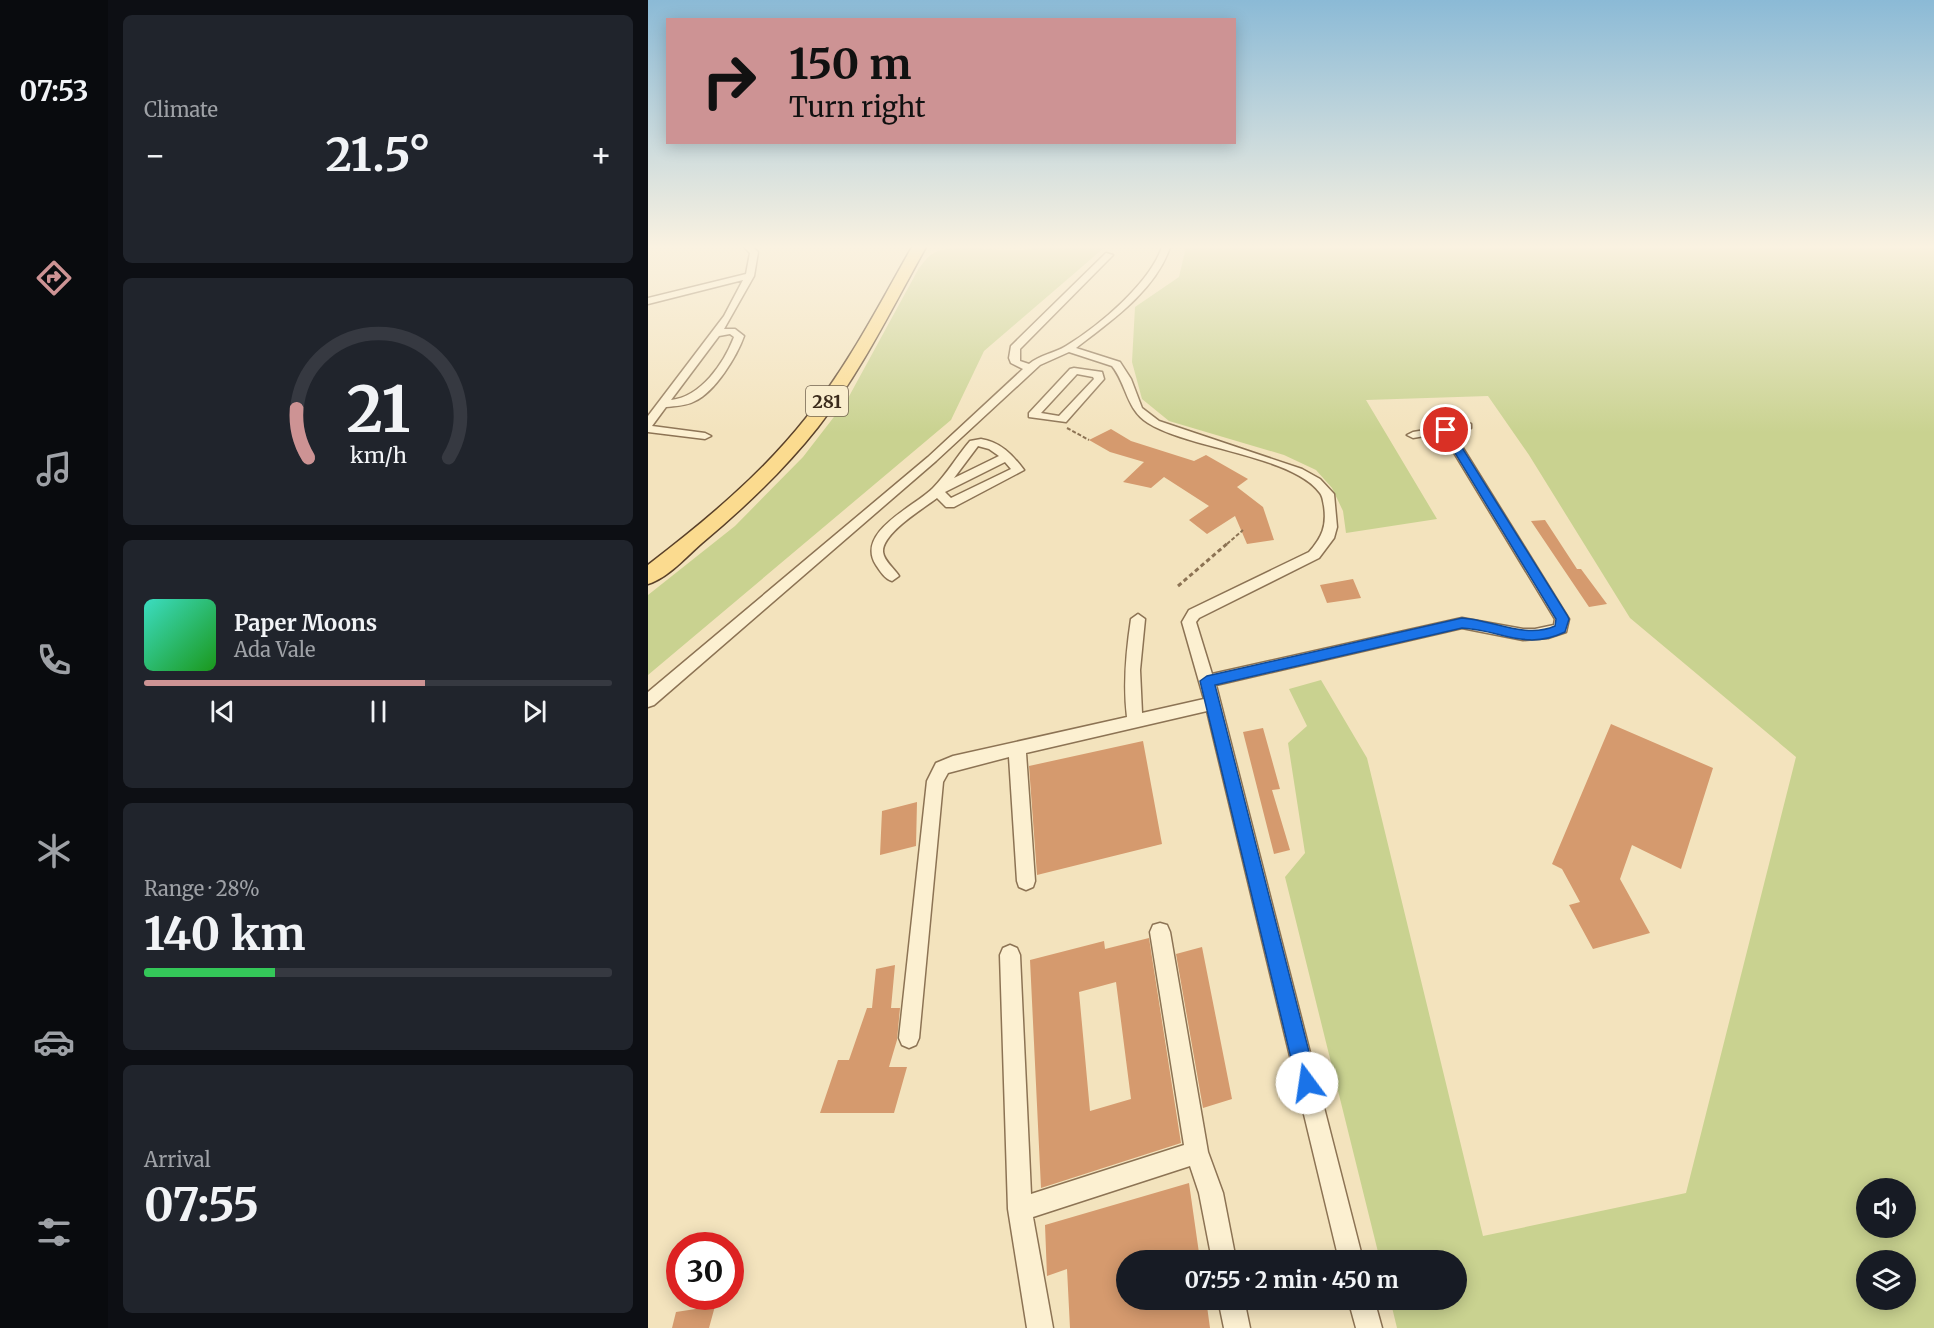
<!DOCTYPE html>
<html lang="en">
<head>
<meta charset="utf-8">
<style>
  :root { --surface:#171b24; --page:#20242c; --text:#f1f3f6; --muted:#9ea1a6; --line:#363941; --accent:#cd9394 }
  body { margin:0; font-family:Merriweather,serif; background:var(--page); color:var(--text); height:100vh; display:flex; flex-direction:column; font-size:22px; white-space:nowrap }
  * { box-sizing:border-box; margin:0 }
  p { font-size:20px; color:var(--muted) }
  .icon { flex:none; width:33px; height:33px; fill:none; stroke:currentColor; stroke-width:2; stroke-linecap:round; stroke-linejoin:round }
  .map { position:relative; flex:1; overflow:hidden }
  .details { display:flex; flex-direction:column; gap:15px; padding:15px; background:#0d0f14; width:540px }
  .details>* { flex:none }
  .banner { position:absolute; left:18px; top:18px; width:570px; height:126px; border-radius:0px; box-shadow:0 3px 15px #0003; background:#cd9394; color:#111; overflow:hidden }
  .tools { position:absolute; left:1208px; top:1178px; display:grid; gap:12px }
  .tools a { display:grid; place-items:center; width:60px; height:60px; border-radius:50%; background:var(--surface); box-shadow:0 3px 15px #0003; font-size:30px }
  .speed { position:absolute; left:18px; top:1232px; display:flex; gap:12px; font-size:30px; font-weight:700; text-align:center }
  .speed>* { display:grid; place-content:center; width:78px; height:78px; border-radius:50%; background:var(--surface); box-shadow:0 3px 15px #0003; line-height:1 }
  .speed .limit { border:9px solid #d22; background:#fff; color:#111 }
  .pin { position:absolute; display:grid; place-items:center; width:51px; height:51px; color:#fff; margin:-26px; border:3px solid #fff; border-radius:50%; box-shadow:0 2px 6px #0007 }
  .me { position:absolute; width:66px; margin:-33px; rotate:346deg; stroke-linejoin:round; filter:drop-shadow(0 0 4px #0008) }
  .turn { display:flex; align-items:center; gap:21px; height:126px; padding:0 24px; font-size:27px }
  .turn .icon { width:78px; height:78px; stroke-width:2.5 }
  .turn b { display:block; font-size:42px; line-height:51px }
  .big { font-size:45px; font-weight:700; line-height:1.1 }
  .details .tile { flex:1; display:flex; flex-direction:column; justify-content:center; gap:9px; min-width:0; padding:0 21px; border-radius:9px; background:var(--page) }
  .details .dial { align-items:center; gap:0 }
  .dial svg { height:156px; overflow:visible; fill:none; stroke:var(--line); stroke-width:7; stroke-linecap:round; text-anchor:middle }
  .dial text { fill:var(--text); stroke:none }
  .song { display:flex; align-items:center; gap:18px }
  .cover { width:72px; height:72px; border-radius:9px; background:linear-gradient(135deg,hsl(170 70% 55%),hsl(120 70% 35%)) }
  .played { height:6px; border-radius:3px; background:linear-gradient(90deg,var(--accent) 60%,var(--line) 60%) }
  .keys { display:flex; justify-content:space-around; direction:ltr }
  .heat { display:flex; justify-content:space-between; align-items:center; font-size:33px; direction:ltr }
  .charge { height:9px; border-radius:4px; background:linear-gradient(90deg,#34c759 28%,var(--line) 0) }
  .trip { position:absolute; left:468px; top:1250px; width:351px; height:60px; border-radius:30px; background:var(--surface); box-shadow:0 3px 15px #0003; font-weight:700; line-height:60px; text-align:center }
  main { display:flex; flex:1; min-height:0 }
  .menu { display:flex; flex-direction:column; width:108px; justify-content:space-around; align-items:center; background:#090b0e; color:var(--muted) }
  .menu .icon { width:42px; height:42px }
  .menu .active { color:var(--accent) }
  .menu b { font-size:27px; color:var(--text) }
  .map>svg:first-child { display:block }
</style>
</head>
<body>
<main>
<nav class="menu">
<b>07:53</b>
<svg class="icon active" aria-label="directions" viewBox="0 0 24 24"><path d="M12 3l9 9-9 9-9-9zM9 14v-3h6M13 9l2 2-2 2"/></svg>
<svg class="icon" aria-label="music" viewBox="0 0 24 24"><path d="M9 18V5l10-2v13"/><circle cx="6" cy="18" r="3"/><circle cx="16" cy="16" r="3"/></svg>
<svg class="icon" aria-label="phone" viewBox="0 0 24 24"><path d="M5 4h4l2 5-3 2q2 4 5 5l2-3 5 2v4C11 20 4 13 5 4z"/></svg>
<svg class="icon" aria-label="climate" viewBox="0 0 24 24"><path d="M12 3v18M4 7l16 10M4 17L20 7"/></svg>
<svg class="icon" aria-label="car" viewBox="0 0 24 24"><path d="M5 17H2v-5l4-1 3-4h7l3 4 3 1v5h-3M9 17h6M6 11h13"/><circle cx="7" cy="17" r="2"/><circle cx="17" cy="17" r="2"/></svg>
<svg class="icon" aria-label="filters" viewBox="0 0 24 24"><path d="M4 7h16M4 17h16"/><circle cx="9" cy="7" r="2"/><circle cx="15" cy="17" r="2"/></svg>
</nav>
<section class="details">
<div class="tile"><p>Climate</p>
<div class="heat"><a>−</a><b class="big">21.5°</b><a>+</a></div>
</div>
<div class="tile dial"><svg viewBox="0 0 100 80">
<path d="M14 69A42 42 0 1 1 86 69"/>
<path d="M14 69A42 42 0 0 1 8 44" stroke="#cd9394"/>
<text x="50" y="56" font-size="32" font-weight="700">21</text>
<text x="50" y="72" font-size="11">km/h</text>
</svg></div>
<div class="tile">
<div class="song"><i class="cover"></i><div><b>Paper Moons</b><p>Ada Vale</p></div></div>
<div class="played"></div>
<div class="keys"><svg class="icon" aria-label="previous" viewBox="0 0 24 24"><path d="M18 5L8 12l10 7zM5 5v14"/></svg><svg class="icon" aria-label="pause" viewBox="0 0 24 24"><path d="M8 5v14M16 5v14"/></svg><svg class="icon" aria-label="next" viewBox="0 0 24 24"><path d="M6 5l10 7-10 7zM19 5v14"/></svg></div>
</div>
<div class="tile"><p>Range · 28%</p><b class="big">140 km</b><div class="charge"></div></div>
<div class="tile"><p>Arrival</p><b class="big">07:55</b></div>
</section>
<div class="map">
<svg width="1286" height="1328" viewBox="0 0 1286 1328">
  <rect width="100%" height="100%" fill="#f3e3bd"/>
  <path fill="#c9d290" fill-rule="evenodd" d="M391,247H457L336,351L303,420L0,675V595L87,526L155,457L199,400L271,268C275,264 279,257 284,254C307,240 360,256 391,247Z
    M538,247H1286V1328H749L742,1299H808V1260H732L637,877L657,853L640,743L659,726L641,689L673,680L719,758L835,1236L1038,1193L1148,757L982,618L881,455L840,396L718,400L789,519L698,533L695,511L684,488L668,470L636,455L521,421L494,399L484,362L487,307L531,277ZM1218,1188H1257V1227H1218ZM1218,1260H1257V1299H1218Z"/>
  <path fill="#d59a6e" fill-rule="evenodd" d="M463,429L483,441L546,461L558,455L600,479L589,487L615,507L626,540L599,544L587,516L559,534L541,520L561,506L516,477L503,488L475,482L496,462L462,452L441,440Z
    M897,520L929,569H933L959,604L941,607L883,521Z
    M705,579L713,598L679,603L672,585Z
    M963,724L1065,768L1033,869L984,845L972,879L1002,933L945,949L921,905L932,902L914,869L904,864Z
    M615,728L632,789L624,790L642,850L626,854L595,732Z
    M495,741L514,844L389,875L381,766Z
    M269,802L268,846L232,855L234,811Z
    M501,938L533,1143L393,1188L382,960L456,941L457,949ZM468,982L483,1099L442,1111L431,992Z
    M554,947L584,1099L555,1108L528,954Z
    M247,965L243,1008H252L249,1040L241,1067H259L246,1113H172L190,1060H201L219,1008H224L228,969Z
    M541,1183L552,1260H476L478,1299H558L562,1328H422L419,1269L399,1276L397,1225Z
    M67,1306L61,1328H24L28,1312Z"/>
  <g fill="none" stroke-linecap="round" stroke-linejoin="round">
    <g stroke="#8c7354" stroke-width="3">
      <path id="street" d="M96,247H105L110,252L106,276L76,329H87L96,336C89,356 67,392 47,401C38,406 28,406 18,407L4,426L57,433L63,436L57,439L0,432V416L76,316L95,280L0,304V298L98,274L102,253ZM82,334L86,337C76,363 53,397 23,400L71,336Z
        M514,247H522C508,290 463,321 428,348L472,362L483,379L494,408L511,421L654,469L672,479L686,494L689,527L686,538L671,558L551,618L548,622L564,674L814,618L875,629H887L906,625L907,619L794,433L765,438L759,435L765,432L819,423L823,424V428L805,432L921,619L918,632L900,638L875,640L814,628L568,685L715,1260H691L559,711L378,753L387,881L385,887L378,890L371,887L369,881L361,757L300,773L295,782L271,1038L268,1045L261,1048L254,1045L251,1038L279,781L288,763L305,756L479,717C475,684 478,652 483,619L490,614L497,619L492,670L494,713L556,699L534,622L541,610L661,552C674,537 679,526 676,506C675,502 675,497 672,493C644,455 541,449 500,423C478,409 479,385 464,366L421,352L392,365L288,461L6,705L0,707V692L280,457L375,369L363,363L361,358L363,346L458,253L465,255L372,349V361L381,364C391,355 407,353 418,346C451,326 502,283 514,247Z
        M426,368L454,372L456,379L418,422L381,417V413L422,369ZM429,374L445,377L446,379L411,416L393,413Z
        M333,439C352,442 364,454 376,470L306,507H298L289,498C275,509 234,533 235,552C236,561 246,568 251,576L244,581C237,579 232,571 228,565C207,532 266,507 285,488C299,474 309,456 322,441ZM330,446L341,449L351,456L306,478ZM357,462L363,469L303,498L297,492Z
        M512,923L519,925L522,932L560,1152L575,1193L588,1260H564L551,1193L542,1166L385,1217L405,1328H379L360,1209L352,955L355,948L362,945L369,948L372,955L383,1194L536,1145L502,932L505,925Z
        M570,1299H596L602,1328H576Z
        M700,1299H726L734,1328H708Z"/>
    </g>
    <g stroke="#594029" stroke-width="3">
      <path id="primary" d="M264,247H278C244,308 213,372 170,427C136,470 96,508 54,543C39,556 20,578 0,584V565C57,521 113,475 158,418C200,366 231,305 264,247Z"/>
    </g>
    <path stroke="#8c7354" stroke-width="2" stroke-dasharray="4 2" stroke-linecap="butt" d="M419,428L441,440
      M579,544L595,530"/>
    <path stroke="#8c7354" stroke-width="3" stroke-dasharray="4.5 3" stroke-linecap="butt" d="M530,586L581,542"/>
    <use href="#street" fill="#fcf0d1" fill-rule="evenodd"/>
    <use href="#primary" fill="#fbdb8f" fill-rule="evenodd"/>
  </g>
  <linearGradient id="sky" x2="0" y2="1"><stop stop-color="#8bbad6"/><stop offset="0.57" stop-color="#faf2e1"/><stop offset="1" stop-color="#faf2e1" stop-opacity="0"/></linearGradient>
  <rect width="1286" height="433" fill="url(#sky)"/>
  <path fill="#1a73e8" stroke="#114b97" stroke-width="1.5" d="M798,427L803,430L919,615L921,619L917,632C877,651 854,630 814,628L567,685L669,1083L666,1090L659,1093L652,1090L649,1083L552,681L559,676L814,618C844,620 878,639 907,626L908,619L793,430Z"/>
  <g text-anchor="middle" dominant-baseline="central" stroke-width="6" stroke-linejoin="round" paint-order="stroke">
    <rect fill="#f9edcd" stroke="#736450" stroke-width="1.5" x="158" y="386" width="42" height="30" rx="4.5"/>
    <g font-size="18" font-weight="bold" fill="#3a2a1a">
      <text x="179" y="401">281</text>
    </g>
  </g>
</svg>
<div class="tools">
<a><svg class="icon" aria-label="sound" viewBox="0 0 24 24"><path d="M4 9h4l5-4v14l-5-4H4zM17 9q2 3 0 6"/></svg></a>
<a><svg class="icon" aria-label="layers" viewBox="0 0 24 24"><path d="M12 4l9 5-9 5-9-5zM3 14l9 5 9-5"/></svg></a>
</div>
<div class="speed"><div class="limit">30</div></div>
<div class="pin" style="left:798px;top:430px;background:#d93025"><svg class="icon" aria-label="arrive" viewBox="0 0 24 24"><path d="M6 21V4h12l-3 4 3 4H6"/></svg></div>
<svg class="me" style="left:659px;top:1083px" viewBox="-20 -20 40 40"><circle r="19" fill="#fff"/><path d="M0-13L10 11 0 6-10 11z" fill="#1a73e8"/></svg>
<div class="trip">07:55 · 2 min · 450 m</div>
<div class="banner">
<div class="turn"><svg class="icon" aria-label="right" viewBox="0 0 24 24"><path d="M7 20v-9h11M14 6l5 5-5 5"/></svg><div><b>150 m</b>Turn right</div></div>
</div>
</div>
</main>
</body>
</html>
